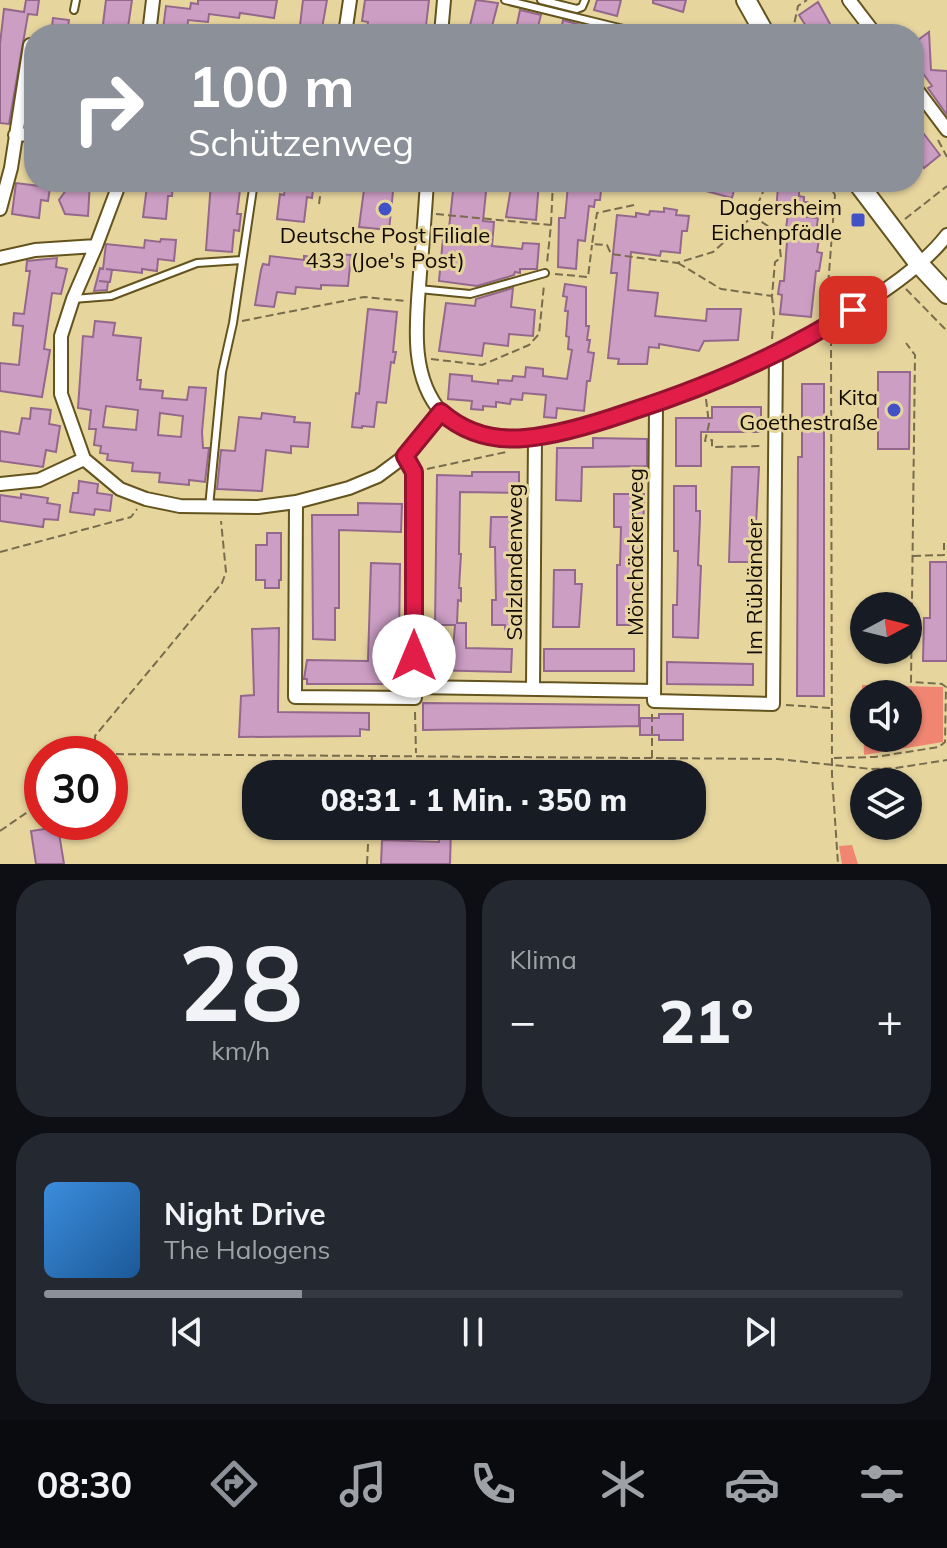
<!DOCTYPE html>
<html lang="de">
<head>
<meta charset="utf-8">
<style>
  :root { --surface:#171b24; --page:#242831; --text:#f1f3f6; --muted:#9ea1a6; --line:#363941; --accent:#8c9099 }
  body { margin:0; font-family:Mulish,sans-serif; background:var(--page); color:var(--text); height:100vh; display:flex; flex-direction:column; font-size:30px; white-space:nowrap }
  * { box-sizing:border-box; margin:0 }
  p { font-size:26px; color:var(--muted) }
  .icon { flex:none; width:44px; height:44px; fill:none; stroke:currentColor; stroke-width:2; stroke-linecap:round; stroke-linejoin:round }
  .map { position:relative; height:864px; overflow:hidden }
  .drawer { display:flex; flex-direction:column; gap:16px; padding:16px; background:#0d0f14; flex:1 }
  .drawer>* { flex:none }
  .top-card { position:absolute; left:24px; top:24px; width:900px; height:168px; border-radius:32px; box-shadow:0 2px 6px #0004; background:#8c9099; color:#fff; overflow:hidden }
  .needle { width:52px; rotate:83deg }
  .tools { position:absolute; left:850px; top:592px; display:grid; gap:16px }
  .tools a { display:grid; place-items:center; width:72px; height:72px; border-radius:50%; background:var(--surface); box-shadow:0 2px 6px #0004; font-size:40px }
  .speed { position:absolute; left:24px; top:736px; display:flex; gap:16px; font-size:40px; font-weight:700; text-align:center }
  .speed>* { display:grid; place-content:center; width:104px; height:104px; border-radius:50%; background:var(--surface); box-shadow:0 2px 6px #0004; line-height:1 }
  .speed .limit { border:12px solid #d22; background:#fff; color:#111 }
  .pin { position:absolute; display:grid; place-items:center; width:68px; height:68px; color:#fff; margin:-34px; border-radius:16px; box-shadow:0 4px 12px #0006 }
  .me { position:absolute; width:88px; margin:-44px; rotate:0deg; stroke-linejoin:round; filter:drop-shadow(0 0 6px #0008) }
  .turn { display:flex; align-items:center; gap:28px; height:168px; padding:0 32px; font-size:36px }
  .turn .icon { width:104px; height:104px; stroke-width:2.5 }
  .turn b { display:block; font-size:56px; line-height:68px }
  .big { font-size:60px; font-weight:800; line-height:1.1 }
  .drawer .widget { flex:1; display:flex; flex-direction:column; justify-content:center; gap:12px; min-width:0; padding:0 28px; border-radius:32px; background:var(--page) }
  .drawer .dial { align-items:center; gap:0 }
  .dial b { font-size:104px; line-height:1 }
  .song { display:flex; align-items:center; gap:24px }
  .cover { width:96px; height:96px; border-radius:12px; background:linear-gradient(135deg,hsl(210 70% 55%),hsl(210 70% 35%)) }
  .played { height:8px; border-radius:4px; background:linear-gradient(90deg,var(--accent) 30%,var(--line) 30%) }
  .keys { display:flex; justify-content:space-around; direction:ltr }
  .heat { display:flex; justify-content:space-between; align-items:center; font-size:44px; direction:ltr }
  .drawer .tiles { flex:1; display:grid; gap:16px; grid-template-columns:1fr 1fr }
  .widget:last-child { grid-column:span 2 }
  .trip { position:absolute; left:242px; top:760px; width:464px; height:80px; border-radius:32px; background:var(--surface); box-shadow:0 2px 6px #0004; font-weight:800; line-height:80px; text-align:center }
  .dock { display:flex; height:128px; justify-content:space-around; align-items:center; background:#090b0e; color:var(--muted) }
  .dock .icon { width:56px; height:56px }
  .dock .active { color:var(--accent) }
  .dock b { font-size:36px; color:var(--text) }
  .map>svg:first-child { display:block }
</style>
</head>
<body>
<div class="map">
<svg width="947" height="864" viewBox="0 0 947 864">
  <rect width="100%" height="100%" fill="#e7d59e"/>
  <path fill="#f08672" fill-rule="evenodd" d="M862,685L943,687V742L864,755ZM864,694H908V738H864Z
    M852,845L858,864H842L839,846Z"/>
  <path fill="#cc9ec4" stroke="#93688c" stroke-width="2" fill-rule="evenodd" d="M26,0H39L37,15L28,14L9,124L0,123V44L4,9L24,12Z
    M106,0H132L127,34L102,32Z
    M198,0H277L274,18L240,13L239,18L209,14L208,22L188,20L187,33L163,30L166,6L190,9L191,3L198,4Z
    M303,0H327L321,34H299Z
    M365,0H429L425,34H366L368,22L362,21Z
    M476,0L498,3L490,34H468Z
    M597,0H621L617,16L594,10Z
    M653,0H686L683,12L653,3Z
    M818,2L830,24L816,34H797L806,26L799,15Z
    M520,10L541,15L536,34H515Z
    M53,18L69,20L67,34H51Z
    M563,20L584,26L582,34H560Z
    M929,32L931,70L947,71V115L928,88L932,86L914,61V43Z
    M914,121L940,155L924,168L914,154Z
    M40,182H51L48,201L41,200L39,218L12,214L16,183L40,186Z
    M72,182H90L88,216L65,214L59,200Z
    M152,182H173L172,196H168L166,219L143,217L147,186L151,187Z
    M211,182H241L237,214H241L239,231L234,230L232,252L206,250Z
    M286,182H314L312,198L307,197L304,222L277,219L280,194L284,195Z
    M365,182H394L389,230L359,227Z
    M454,182H487L483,221L494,222L492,246L522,249L523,243L539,244L537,269H520V273L515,272L514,275L477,286L439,281L443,238L436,237L437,227L449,228Z
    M512,182H539L536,220L506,217Z
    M574,182H602L600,200H595L594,207L589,206L585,241L578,240L576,269L558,267L559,218H565L568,185H574Z
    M708,182H736L732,198L706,191Z
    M778,186L799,189V196L804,197V202H808L807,217L818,218L816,232H820L817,252L822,253L819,271H816L811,317L780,314L782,295L778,294L780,281H784L788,229L786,228L788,214L776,213Z
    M664,208L677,210L676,215L689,216L687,231H682L680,253L661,251L660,256L631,252L628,290L658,293L655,316L706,321L707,309H741L738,340L704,341L699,351L659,344V348L649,347L647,364H618L619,359L608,358L617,273H611L617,215L636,217V213L649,215L650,211L664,212Z
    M161,239L176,240L174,261L158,259L157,271L142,269V273L106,269L112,270L110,282L99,281L108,282L107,290L94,291L100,268L103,269L106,244L144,248L145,240L160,242Z
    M335,254L351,255L348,286L321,285V289L296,287L295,294L277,292L274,307L255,305L261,270L263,264L269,265L270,256L304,260V256L320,258V256H335Z
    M57,258L56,267L67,269L61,294L52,293L44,349L50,350L42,397L0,391V363L19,365L23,326L13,325L14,313L24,314L30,271H26L27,261Z
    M565,284L586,287V326H589L587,340H590L588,352L594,353L590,381H587L584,411L557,408L556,418L544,417L546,395L523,393L522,400L511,399L510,404L496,402V407L483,406V410L471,409L472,401L448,399L450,374L472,376V381L498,384V380L512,381L513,376L525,377L526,367L543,369V376L567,379L572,350L568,349L569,337L566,336L568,311H565L567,297L563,296Z
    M513,288L511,307L535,310L533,336L509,334L508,346L484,343L482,356L439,351L446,303L475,306L476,299Z
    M368,309L397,312L393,352H396L394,363L391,362L386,403L377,402L374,427L362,426V428L352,427L356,393L359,394Z
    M95,321L115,323L113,335L141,338L137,380H141L140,389L163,391L162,398L187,400L189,387L206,388L202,432L203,448H209L205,482L189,480V485L159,482L160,473L132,471L133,463L107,460L108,454L100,453L101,446L94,445L96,429H89L91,410L78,408L83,336L93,337ZM106,406L138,410L136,430L103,427ZM160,413L183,416L181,437L158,435Z
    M878,372H910L909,449H878Z
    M802,384H824V696H797L798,457H802Z
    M712,407H761V432H701V466H676V418H712Z
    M31,408L51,410L49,424L60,426L56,452L46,450L43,467L0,461V431L19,434L22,418L30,419Z
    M262,413L295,417L294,422L310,423L308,447L291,446V453L266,450L262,491L217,489L221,450L235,451L239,417L261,419Z
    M593,438L647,439V466L582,467L581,501L556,500L557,448H593Z
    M732,467H759L754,562H729Z
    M472,472H519V493L460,492L459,554H461L459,588H461V601L458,600L457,623H466V648L512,649L511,672L427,670L428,647L453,648L455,625H435L437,475L472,476Z
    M79,481L98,484L97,493L112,495L110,511L95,509L94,515L70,512L73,493H78Z
    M674,486H696V511H700V518L698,565L701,566L698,638L673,637V605H677L678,551H674Z
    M21,494L48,498L47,503L60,505L58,520L44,519L43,527L0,521V495L21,498Z
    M614,494H644L641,625H617V565H620L621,527H614Z
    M358,503L402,504L401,532L339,530V608H335V640L313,639L312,515H358Z
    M491,517H519L517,630H505V625H492V600H496L495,547H490Z
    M267,533H281V580H279V588H265V580H256V545H267Z
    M930,562H947V661H923L924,618H930Z
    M371,563L400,564L399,643H394V684H307V679H304L307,660L368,661Z
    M554,570H575V584H582L579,627H553Z
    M279,628L278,712L369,713V730L360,729V736L239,737L241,696L254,695L252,629Z
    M544,649H634V671H544Z
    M667,662L753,664V685L667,684Z
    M423,703L639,705V726L423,730Z
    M659,714H683V740H659V735H640V718H659Z
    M58,827L64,864H36L31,831Z
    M439,828H451L450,864H381L382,840L439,842Z"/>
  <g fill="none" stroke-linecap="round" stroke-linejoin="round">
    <g stroke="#63531d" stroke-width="10">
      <path id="lane" d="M505,0L644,34
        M541,0L577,9L582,7L585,0
        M74,10L76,0
        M419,289L470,294L545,273
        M73,299L111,296L197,263L242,260
        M209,507L222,372L233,323L254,182"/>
    </g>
    <g stroke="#63531d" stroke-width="16">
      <path id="street" d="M849,0L875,34
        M149,34L153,0
        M345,34L350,0
        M441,34L444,0
        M914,86L947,130
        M15,135L34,134
        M120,182L96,246L73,299L61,336V394L84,459L120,489L146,499L180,506L258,507L296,502L349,488L378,476L405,456L441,412
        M427,182C425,212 423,243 420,273C417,318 408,375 442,413C462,435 498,441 526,438C631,428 883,319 947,235
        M0,209L11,168L30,45
        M0,258L35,250L96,246
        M656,403L654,701L773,704L776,352
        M0,484L39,480L84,459
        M296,502L295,697L415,698L414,472L405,456
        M413,687L654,691
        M533,688L535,437"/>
    </g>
    <g stroke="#63531d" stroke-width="22">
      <path id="secondary" d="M746,0L765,34
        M857,182L919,264L947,294"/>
    </g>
    <path stroke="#786c4c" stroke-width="2" stroke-dasharray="8 4" stroke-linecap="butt" d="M792,34L798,6L807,0
      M938,140L947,157
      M813,182L829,185L835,195L826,312
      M319,204L322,182
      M634,205L597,213L592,244L607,245L611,254L677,263L713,252L753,216L767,182
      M436,214L551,225L547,263
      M905,219L947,186
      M551,225L553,182
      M678,263L721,289L772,296L775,262L781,258L778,233L753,216
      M555,274L588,277L592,245
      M906,289L947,331
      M242,321L364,297L405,301
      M831,338L832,775L838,864
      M772,339L774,315L772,297
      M431,359L482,365L529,345L539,334L544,285
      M706,399L709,424L705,441L712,440V447L762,446
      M427,469L506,452
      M0,552L131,517L137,509
      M913,556L944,555V543
      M786,705L831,708
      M415,712L416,753
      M652,714V759
      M95,754V736L222,583L226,572L221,521
      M104,754L778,759L871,769L896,768L947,760
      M834,758L875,757L939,747L945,742L946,687L942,684L911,682L915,355L906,343
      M371,774L372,755
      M368,826L429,830
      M0,831L42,802
      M367,864L369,826"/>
    <use href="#lane" stroke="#fff" stroke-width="6"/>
    <use href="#street" stroke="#fff" stroke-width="12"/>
    <use href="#secondary" stroke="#fff" stroke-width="18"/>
  </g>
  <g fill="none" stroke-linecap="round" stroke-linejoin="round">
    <g stroke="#92132f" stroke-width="20">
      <path id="route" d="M414,656V472L405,456L441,412C464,432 493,441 525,438C559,435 594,424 626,413C704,388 783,355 853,310"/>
    </g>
    <use href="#route" stroke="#e11d48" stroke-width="14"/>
  </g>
  <g fill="#4252c6" stroke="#e7d59e" stroke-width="3">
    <circle cx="385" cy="209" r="8"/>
    <rect x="850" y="212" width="16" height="16" rx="4"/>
    <circle cx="894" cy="410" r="8"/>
  </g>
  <g text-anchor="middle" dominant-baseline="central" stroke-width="6" stroke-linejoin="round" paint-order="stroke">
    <g font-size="22" fill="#120b00" stroke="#e7d59e" text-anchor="end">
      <text x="842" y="207">Dagersheim<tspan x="842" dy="25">Eichenpfädle</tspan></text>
      <text x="385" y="235" text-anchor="middle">Deutsche Post Filiale<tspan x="385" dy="25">433 (Joe's Post)</tspan></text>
      <text x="878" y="397">Kita<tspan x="878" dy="25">Goethestraße</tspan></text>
    </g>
    <g font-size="22" fill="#120b00" stroke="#e7d59e">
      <text transform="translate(635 552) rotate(-90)">Mönchäckerweg</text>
      <text transform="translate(514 562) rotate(-90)">Salzlandenweg</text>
      <text transform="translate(754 587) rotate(-90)">Im Rübländer</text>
    </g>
  </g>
</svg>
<div class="tools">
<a><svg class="needle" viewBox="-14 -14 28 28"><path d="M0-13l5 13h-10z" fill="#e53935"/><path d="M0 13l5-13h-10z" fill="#9ea1a6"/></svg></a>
<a><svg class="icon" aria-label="sound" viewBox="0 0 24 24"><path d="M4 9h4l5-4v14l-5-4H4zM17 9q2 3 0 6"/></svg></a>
<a><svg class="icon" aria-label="layers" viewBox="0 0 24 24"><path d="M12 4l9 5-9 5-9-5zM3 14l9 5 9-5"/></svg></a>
</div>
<div class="speed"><div class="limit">30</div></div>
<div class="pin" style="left:853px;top:310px;background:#d93025"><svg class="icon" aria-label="arrive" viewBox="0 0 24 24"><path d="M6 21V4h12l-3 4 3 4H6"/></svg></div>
<svg class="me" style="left:414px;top:656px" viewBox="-20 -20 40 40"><circle r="19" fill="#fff"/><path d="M0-13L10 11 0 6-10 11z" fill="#e11d48"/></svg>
<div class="trip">08:31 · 1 Min. · 350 m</div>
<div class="top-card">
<div class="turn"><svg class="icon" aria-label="right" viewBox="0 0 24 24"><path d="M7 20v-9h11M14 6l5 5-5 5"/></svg><div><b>100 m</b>Schützenweg</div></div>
</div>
</div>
<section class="drawer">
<div class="tiles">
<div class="widget dial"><b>28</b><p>km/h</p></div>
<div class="widget"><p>Klima</p>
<div class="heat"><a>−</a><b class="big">21°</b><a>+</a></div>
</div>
<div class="widget">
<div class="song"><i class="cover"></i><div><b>Night Drive</b><p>The Halogens</p></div></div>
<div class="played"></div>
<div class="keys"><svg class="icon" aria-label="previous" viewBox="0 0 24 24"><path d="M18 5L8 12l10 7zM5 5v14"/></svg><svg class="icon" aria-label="pause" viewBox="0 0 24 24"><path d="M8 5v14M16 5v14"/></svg><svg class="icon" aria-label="next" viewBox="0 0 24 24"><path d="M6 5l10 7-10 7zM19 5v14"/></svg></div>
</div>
</div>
</section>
<nav class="dock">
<b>08:30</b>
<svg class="icon active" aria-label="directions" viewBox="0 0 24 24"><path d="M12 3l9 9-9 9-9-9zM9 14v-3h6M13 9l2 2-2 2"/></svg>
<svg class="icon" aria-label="music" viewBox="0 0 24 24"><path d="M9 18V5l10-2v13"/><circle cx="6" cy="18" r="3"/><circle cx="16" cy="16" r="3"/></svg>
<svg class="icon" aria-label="phone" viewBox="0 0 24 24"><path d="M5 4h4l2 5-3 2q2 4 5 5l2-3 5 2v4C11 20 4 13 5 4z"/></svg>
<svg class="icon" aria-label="climate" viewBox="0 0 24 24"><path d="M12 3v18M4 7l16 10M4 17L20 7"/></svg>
<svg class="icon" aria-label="car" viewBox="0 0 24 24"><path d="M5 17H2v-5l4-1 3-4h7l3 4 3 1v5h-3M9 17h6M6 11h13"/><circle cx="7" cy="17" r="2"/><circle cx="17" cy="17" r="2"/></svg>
<svg class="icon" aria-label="filters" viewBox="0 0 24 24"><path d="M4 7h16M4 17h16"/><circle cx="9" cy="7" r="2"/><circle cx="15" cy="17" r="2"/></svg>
</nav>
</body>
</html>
